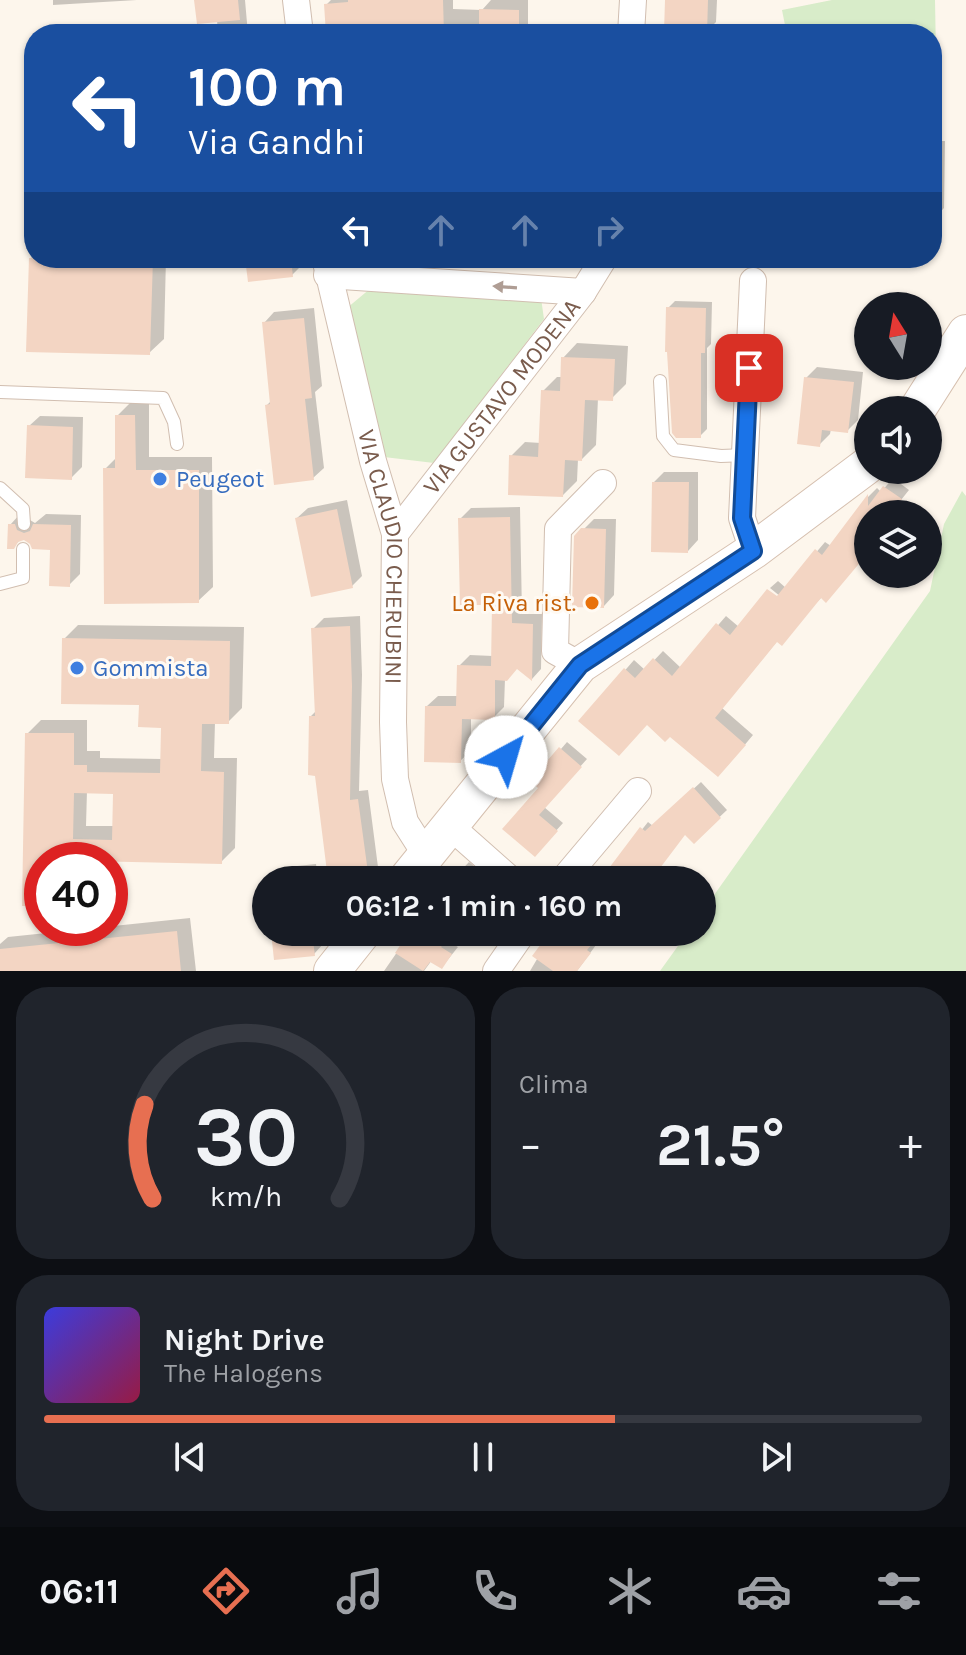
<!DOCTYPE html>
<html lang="it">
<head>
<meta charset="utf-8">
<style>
  :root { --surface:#171b24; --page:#20242c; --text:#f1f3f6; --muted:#9ea1a6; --line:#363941; --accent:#e76f51 }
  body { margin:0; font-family:Karla,sans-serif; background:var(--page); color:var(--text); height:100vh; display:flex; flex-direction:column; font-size:30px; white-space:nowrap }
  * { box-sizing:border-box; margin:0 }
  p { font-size:26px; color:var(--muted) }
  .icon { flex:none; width:44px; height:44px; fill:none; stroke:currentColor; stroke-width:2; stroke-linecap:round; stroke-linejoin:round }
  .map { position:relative; height:971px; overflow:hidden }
  .sheet { display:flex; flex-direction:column; gap:16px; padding:16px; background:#0d0f14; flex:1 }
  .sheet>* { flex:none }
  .guide { position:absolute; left:24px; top:24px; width:918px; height:244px; border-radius:32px; box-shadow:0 2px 6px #0004; background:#1a4fa0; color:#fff; overflow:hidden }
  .needle { width:52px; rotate:349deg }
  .buttons { position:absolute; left:854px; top:292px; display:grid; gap:16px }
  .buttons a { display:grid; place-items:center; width:88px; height:88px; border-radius:50%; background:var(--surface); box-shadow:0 2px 6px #0004; font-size:40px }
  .speed { position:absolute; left:24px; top:842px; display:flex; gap:16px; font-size:40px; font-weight:700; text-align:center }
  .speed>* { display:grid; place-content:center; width:104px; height:104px; border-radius:50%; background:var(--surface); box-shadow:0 2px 6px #0004; line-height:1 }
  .speed .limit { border:12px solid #d22; background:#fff; color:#111 }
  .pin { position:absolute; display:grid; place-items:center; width:68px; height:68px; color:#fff; margin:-34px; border-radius:16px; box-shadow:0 4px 12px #0006 }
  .me { position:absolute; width:88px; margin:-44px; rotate:39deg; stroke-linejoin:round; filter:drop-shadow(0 0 6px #0008) }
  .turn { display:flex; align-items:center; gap:28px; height:168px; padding:0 32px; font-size:36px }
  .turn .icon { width:104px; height:104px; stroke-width:2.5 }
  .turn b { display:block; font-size:56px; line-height:68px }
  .lanes { display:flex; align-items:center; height:76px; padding:0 32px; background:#0003; justify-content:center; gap:40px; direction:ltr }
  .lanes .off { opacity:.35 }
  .big { font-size:60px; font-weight:700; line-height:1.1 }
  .sheet .card { flex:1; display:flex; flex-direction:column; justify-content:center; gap:12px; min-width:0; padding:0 28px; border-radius:32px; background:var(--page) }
  .sheet .dial { align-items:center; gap:0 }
  .dial svg { height:208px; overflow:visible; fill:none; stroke:var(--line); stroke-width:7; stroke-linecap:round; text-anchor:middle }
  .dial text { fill:var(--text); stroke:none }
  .song { display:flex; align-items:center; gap:24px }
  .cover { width:96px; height:96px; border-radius:12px; background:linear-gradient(135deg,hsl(240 70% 55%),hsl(340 70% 35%)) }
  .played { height:8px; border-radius:4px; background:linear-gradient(90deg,var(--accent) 65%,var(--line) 65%) }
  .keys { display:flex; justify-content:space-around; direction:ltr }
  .heat { display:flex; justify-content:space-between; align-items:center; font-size:44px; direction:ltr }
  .sheet .tiles { flex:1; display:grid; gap:16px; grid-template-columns:1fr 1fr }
  .card:last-child { grid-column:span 2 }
  .trip { position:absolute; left:252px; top:866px; width:464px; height:80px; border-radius:40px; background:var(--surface); box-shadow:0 2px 6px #0004; font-weight:700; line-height:80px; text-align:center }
  .tabs { display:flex; height:128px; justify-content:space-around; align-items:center; background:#090b0e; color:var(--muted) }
  .tabs .icon { width:56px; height:56px }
  .tabs .selected { color:var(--accent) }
  .tabs b { font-size:36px; color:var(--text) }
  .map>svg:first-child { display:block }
</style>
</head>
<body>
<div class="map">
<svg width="966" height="971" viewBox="0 0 966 971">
  <rect width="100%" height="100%" fill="#fdf6ec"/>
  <path fill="#d8ecc9" d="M832,0H935L937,111H932V34H842L785,25L782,10Z
    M371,288L541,298L544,319L434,463L384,457L347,308Z
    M962,491L966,496V971H660L688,932H702V912L930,591L944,524Z"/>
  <path fill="#0003" fill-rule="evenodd" d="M53,0H137L53,5Z
    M196,0H245L248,34H218L217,20Z
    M331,0H453V9L482,10L491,0H528V34H328L326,5Z
    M667,0H717L716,22L706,32Z
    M564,29L606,32V34H559Z
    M932,141H945L944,208L934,219Z
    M34,202V258H166L164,339L149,353L29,350L32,240H25L26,210Z
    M247,258H298L299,268L292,275Z
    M667,258H710L704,264H667Z
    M675,301L712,302L711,344L707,348V429L700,436L668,308Z
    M314,308L322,386L315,392L324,468L313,478L267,405L272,400L264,323L274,312Z
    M577,343L628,346L626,384L612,398H598L596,445L582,459H578L577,481L563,495L511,456L525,442L541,443L543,391L557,377H563V358Z
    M817,367L863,372L858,420L847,431L831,429L830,434L820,444L806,378Z
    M131,402H149V457H212L213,587L198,601L105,469L117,457V416Z
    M40,416L83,417L82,467L71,478L29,426Z
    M664,472H698V540L688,551L654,482Z
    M893,478L909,490L897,505L907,512L905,514H868V552L778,640L722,708L753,735L727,766L647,723L581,721L634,660L645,670L663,651L681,668L726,616L739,627L786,601L770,588L778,581L786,588L825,542L831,546L868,497L877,488L881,492Z
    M347,500L362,576L352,586L297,518L308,508Z
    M520,507L522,614H542L541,669L532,679L518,667L505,679L504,707L494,717H471V751L460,761L427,706L438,696H459V666L470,655L493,656L494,603L460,519L471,508Z
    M20,514L35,523L46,514L81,515L80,574L69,585L52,548L21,539L13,547L10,525Z
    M594,519H616L614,595L604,606L576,537Z
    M360,616L362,675L359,791L368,790L378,867L368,878L330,880L311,716L317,710L313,629L324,618Z
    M78,625L244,627L242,708L228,722H215L214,758H237L235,848L221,862L42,860V904L27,734L41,720H87V751H100V758L163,759V726L141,703L64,639ZM87,791L115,792L114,826H86Z
    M567,742L587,759L544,807L563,823L535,854L540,788L561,749Z
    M701,782L727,810L694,841L686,833L640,880H596L606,869L609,871L648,822L653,826Z
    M469,862L491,880H452Z
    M316,864L318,880H268L278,868Z
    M190,918L196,971H0V944L8,937Z
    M273,932H323L324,943L314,954Z
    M411,932H446L450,935L446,940L458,947L442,967L432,960L424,971H384Z
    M553,932H600L592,942L596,945L577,971H530Z"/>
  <path fill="#f3d5c3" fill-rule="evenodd" d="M194,0H238L240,20L197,24Z
    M348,0H443L444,34H326L324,4L348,2Z
    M665,0H708L707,34L664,32Z
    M479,9L519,10V34H479Z
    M29,258H153L150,355L26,352Z
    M245,258H291L293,277L248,282Z
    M666,307L706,308L705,353H701V438H676L672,433L667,352H665Z
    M304,318L312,398L305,399L314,480L274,485L265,405L270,404L262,322Z
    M561,357L615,359L613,401L585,400L582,461L565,460L563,497L508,495L509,455L538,457L541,390L560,391Z
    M804,377L854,382L848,433L822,430L820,447L797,444Z
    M115,415H135L136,470H199V603L104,604L103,468H115Z
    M27,425L73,427L72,480L25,478Z
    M652,482H689L688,553L651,552Z
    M883,486L902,499L891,514H868V553L826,603L821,598L782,646L777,642L715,718L746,745L718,777L670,737L665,742L647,725L619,756L578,721L624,668L635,678L653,658L672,676L716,623L730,635L767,589L777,596L815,549L822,555L868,494V506Z
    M337,509L353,588L311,597L295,518Z
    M510,517L512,623L533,624L532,681L517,669L507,681L495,680V720L462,719L461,763L424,762L425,706H456L457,665L491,666L492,605H460L458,518Z
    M8,524H15L17,530L24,533L30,531L33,524L71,525L70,587L49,586L50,550L32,549L30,544L24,540L18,542L14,549H7Z
    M581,528L606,529L604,608L572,607L574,536Z
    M350,626L352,686L350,800L358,799L369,880H328L315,776L308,775L309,716H315L311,628Z
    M62,638L230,641L229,724H202L201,771L224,772L222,864L42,860V906H22L25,733H74V765H87V772L160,773L161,728L138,727L139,705L61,704ZM74,793L113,794L112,840L73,839Z
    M559,747L582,767L539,815L558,831L535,857L502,829L538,788L530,781Z
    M693,787L721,818L694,844L685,835L651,880H600L640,827L645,831Z
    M177,931L181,971H0V949Z
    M271,932H312L315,956L274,960Z
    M409,932H429L445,942L441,947L452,954L442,969L430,962L423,971L395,953Z
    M550,932H602L587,950L591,953L577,971H553L532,956Z"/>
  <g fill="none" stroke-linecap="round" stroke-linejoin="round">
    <g stroke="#d1beb0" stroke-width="14">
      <path id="lane" d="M660,381L663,436L674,450L721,456L746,455
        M0,392L163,398L174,422L177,444
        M0,488L23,509L24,524
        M0,584L23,578V549"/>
    </g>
    <g stroke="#d1beb0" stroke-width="28">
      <g id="street">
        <path d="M296,0L300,34"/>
        <path d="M631,34L633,0"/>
        <path id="s1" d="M325,258L373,461L395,534L393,722L395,779L405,822L426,855"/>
        <path d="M327,275L583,292"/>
        <path d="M753,281L742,518L753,551"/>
        <path id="s2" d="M395,534L583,292L604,258"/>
        <path d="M580,665L555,651L558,529L603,483"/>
        <path d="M450,826L511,880"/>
        <path d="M563,880L638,791"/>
        <path d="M496,971L523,932"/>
      </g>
    </g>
    <g stroke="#d6c0b0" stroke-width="38">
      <path id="secondary" d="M917,410L966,333
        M406,880L580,665L753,551L868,465
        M332,971L363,932"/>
    </g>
    <use href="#lane" stroke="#fff" stroke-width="12"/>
    <use href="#street" stroke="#fff" stroke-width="26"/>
    <use href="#secondary" stroke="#fff" stroke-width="36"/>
  </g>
  <defs><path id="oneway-solid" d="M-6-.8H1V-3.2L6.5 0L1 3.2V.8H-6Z" transform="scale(2)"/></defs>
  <use fill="#af9d94" href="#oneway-solid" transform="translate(505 287) rotate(-176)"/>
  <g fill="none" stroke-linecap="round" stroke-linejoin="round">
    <g stroke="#114b97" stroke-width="20">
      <path id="route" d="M506,757L580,665L753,551L742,518L749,368"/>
    </g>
    <use href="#route" stroke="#1a73e8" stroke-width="14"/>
  </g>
  <g fill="#3f7fe0" stroke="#fffaf3" stroke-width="3">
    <circle cx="160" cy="479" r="8"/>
    <circle cx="77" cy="668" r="8"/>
  </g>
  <circle fill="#e8710a" stroke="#fffaf3" stroke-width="3" cx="592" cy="603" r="8"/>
  <g text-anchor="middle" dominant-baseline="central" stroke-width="6" stroke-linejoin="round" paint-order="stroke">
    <g font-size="24" fill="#7a5c4d" stroke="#fffaf3">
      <text stroke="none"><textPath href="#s2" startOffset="174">VIA GUSTAVO MODENA</textPath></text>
      <text stroke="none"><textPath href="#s1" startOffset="306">VIA CLAUDIO CHERUBINI</textPath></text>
    </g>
    <g font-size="24" fill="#366cbe" stroke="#fffaf3" text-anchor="start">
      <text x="176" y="479">Peugeot</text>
      <text x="93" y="668">Gommista</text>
    </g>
    <g font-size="24" fill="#c56008" stroke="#fffaf3" text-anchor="end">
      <text x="576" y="603">La Riva rist.</text>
    </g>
  </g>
</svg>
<div class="buttons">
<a><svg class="needle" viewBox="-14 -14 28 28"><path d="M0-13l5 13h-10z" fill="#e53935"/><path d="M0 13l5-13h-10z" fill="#9ea1a6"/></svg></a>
<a><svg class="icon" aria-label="sound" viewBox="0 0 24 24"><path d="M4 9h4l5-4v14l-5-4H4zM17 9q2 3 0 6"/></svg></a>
<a><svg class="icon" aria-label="layers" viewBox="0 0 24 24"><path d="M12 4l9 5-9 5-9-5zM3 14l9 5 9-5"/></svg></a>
</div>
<div class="speed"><div class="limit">40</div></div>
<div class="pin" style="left:749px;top:368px;background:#d93025"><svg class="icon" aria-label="arrive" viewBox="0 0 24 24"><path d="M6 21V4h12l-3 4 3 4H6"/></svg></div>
<svg class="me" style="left:506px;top:757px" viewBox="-20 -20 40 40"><circle r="19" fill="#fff"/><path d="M0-13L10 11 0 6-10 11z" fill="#1a73e8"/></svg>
<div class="trip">06:12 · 1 min · 160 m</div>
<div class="guide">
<div class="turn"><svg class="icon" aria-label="left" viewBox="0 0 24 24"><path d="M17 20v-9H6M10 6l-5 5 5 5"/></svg><div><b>100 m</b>Via Gandhi</div></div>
<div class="lanes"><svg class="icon" aria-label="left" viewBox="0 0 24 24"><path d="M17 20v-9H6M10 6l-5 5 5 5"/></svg><svg class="icon off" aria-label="ahead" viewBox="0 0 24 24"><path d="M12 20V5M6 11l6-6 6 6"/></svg><svg class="icon off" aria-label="ahead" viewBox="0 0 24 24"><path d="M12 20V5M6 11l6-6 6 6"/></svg><svg class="icon off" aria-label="right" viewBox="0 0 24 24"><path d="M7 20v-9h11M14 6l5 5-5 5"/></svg></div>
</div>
</div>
<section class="sheet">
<div class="tiles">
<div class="card dial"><svg viewBox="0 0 100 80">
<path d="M14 69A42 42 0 1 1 86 69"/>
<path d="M14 69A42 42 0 0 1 11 33" stroke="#e76f51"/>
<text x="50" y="56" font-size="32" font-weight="700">30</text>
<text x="50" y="72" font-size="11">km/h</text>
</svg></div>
<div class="card"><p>Clima</p>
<div class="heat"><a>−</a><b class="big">21.5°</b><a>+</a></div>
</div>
<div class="card">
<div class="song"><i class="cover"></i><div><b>Night Drive</b><p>The Halogens</p></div></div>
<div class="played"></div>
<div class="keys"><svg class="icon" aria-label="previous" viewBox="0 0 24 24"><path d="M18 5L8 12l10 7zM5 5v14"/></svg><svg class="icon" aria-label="pause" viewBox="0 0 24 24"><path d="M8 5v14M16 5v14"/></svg><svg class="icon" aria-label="next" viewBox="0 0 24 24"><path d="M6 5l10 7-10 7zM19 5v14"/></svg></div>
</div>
</div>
</section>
<nav class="tabs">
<b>06:11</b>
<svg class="icon selected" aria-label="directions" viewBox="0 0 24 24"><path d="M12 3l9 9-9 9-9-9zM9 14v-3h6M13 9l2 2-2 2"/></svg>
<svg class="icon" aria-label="music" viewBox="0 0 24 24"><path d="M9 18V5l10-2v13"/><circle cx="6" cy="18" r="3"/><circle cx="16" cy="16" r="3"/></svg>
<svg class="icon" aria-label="phone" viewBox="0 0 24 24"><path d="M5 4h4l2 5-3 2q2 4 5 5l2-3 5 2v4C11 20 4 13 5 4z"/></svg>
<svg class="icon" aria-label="climate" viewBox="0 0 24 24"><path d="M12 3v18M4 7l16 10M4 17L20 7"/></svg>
<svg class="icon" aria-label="car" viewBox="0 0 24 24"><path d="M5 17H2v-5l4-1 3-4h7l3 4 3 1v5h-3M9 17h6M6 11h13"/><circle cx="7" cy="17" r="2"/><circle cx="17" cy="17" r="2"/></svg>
<svg class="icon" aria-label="filters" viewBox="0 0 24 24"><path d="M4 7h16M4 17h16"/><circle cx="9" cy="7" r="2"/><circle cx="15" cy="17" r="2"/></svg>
</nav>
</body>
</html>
